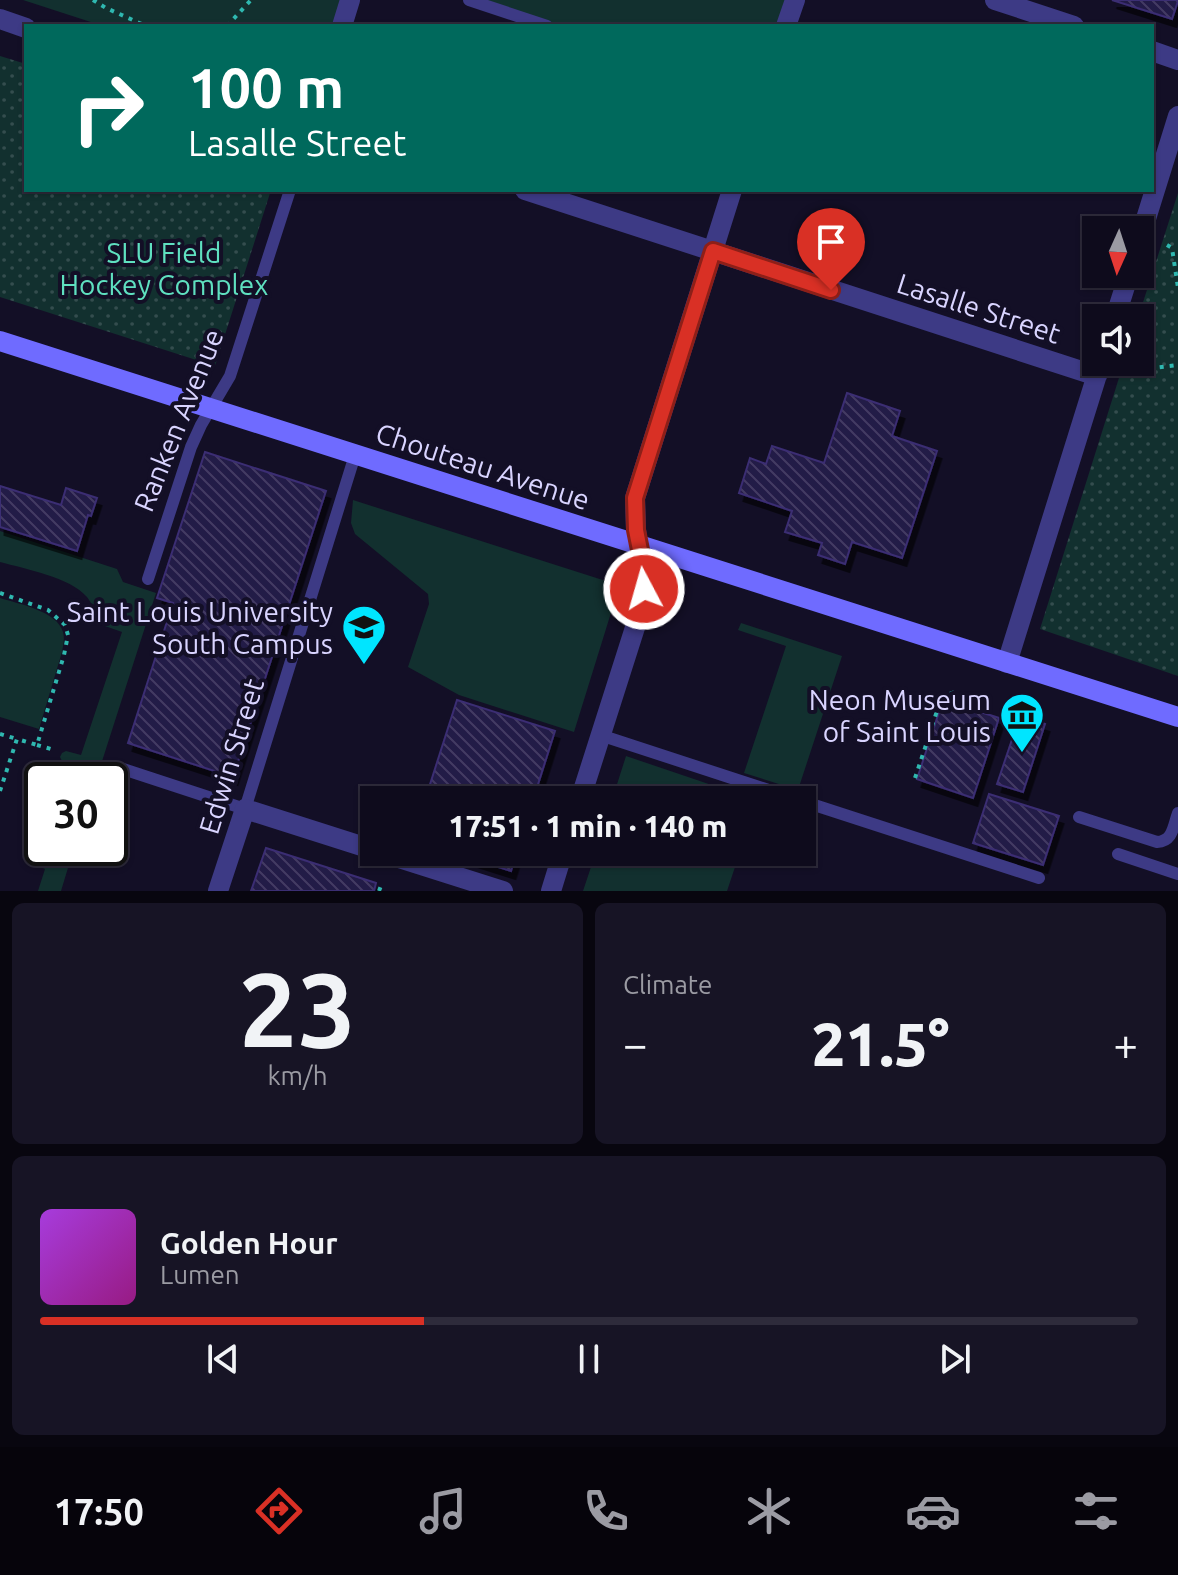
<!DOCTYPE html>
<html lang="en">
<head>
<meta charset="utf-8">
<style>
  :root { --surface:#0e0b1c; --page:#171425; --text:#f1f3f6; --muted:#9b9ba3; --line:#2e2b3b; --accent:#d93025 }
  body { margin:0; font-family:Ubuntu,sans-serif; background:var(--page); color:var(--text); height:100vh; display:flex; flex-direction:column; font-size:30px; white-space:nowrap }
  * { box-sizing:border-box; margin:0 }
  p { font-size:26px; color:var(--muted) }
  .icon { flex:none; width:44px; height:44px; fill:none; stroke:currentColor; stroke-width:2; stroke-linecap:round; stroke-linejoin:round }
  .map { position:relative; height:891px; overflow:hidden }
  .panel { display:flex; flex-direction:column; gap:12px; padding:12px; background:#08060f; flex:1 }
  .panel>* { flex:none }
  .guide { position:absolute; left:24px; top:24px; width:1130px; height:168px; border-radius:0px; box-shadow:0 2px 6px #0004,0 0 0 2px var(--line); background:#00695c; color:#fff; overflow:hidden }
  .needle { width:52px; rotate:183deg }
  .buttons { position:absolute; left:1082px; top:216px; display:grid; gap:16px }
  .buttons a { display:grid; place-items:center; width:72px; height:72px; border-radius:0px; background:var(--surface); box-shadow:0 2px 6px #0004,0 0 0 2px var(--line); font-size:40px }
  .speed { position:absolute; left:24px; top:762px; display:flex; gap:16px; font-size:40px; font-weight:700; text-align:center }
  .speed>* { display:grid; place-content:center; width:104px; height:104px; border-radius:50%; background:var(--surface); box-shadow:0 2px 6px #0004,0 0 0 2px var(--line); line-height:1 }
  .speed .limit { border:4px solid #111; border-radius:12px; background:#fff; color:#111 }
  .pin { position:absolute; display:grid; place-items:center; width:68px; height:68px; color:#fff; margin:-82px -34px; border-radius:50% 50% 50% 0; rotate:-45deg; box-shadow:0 0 8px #0007 }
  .pin .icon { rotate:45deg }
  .me { position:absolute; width:88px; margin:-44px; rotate:354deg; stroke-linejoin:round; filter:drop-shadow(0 0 6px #0008) }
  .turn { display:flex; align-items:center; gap:28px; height:168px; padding:0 32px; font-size:36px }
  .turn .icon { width:104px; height:104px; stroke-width:2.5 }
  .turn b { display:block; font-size:56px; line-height:68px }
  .big { font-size:60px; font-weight:800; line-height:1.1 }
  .panel .tile { flex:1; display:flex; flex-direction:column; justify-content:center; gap:12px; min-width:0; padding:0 28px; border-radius:12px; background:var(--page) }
  .panel .dial { align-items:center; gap:0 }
  .dial b { font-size:104px; line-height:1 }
  .song { display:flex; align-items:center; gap:24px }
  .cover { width:96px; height:96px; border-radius:12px; background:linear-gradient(135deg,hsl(280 70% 55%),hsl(310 70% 35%)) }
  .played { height:8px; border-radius:4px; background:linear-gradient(90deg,var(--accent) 35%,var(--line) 35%) }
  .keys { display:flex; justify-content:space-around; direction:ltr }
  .heat { display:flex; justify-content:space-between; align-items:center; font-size:44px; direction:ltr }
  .panel .tiles { flex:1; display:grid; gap:12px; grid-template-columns:1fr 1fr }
  .tile:last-child { grid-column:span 2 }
  .trip { position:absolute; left:360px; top:786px; width:456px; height:80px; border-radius:0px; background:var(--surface); box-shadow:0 2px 6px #0004,0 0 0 2px var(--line); font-weight:800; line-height:80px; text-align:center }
  .menu { display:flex; height:128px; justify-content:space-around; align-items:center; background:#06040b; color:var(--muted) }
  .menu .icon { width:56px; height:56px }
  .menu .on { color:var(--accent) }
  .menu b { font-size:36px; color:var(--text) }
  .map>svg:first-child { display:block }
</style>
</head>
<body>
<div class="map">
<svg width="1178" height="891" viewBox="0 0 1178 891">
  <defs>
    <pattern id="park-dots" width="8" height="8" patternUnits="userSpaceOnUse" patternTransform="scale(2)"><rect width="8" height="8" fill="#12302f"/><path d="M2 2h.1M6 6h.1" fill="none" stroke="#344d4e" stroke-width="1.8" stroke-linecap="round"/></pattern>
    <pattern id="building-back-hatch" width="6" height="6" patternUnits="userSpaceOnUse" patternTransform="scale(2)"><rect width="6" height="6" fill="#241b47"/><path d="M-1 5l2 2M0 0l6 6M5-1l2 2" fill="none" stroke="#433b63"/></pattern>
    <filter id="shadow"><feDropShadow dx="4.5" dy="8" stdDeviation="0" flood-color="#0009"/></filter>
  </defs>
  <rect width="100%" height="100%" fill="#130f26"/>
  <path fill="#12302f" d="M23,0H342L334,26H103Z
    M469,0H795L786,26H547Z
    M353,500L609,582L619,587L574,732L459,695L408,667L429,604L428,594L355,534L351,523Z
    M0,531L117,569L123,582L156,593L96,780H73L77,766L62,761L60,757L62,753L66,751L81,755L122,632L102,625C98,616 93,605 87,597C70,577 25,569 0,562Z
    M0,598C19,604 57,611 63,632C65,639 63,646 62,652L39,729L0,717Z
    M741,623L842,656L798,790L744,773L786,646L738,630Z
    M626,756L756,800H612Z
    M51,848H74L61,891H38L45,869L30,862L31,858L35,857L47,861Z
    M596,852H740L727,891H583Z"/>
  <path fill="url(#park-dots)" d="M0,56L26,64V190H271L215,366L0,297Z
    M1178,193V676L1040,629L1124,362H1140V318H1138Z"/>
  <path fill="url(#building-back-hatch)" stroke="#3b2d73" stroke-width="2" filter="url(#shadow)" d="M1112,0H1178V1L1172,19Z
    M847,393L900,411L892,436L937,451L902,558L852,542L845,564L818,555L822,543L785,532L792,511L739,493L750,458L766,464L772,446L824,463Z
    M205,452L326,491L233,777L128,743L173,603L157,598Z
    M0,486L61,505L66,488L97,498L91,516L88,515L77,551L0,527Z
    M457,700L555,731L533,800H425Z
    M943,700L999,718L973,798L917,779Z
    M1020,716L1045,724L1023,792L997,784Z
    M989,794L1059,816L1043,865L973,843Z
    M266,848L376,883L374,891H251Z
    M451,852H517L511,871Z"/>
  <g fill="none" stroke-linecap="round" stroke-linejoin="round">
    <path stroke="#2fb8b0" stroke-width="4" stroke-dasharray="4 6" stroke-linecap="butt" d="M93,0L106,8L146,26
      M227,26L251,0
      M1167,245L1172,248L1178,288
      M1120,372L1178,365
      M0,593L48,610L65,625L68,635L64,655L37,745L17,739L0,791
      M932,726L942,696L959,691
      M0,734L17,739
      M37,745L51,749
      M915,778L932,727L928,726
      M379,891L382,883"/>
    <path stroke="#3d3a85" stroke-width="12" d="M469,0L547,26
      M148,579L191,447L201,425L230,376L290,190
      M600,735L799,800
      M120,768L245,809L355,455
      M802,801L1039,878
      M1079,817L1157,842C1173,841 1173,827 1178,813
      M1118,854L1178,874"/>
    <path stroke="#3d3a85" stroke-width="20" d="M995,0L1074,26
      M0,19L26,28
      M342,26L350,0
      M786,26L795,0
      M1152,51L1178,60
      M525,190L1097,376
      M1140,238L1178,116
      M1115,318L1129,274
      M1007,663L1101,362
      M580,800L639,615L644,581L636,530L635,498L732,190
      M380,852L503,891
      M218,891L245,809L374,850
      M551,891L563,852"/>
    <path stroke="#6f6bff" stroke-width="20" d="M0,341L1178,717"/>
  </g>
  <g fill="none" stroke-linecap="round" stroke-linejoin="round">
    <g stroke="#8d1f18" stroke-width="20">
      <path id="route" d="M644,589L642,560L636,530L635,498L713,251L831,290"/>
    </g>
    <use href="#route" stroke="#d93025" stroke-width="14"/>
  </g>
  <defs>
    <g id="university-pin" transform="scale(2.3)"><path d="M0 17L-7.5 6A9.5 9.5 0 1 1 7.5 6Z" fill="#00e5ff" stroke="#130f26"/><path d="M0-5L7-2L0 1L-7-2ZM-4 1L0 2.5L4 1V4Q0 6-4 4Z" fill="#111"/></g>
    <g id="museum-pin" transform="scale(2.3)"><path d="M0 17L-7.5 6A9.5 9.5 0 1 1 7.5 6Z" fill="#00e5ff" stroke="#130f26"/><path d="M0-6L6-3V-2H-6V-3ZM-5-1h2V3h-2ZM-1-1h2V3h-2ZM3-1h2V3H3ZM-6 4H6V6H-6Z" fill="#111"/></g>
  </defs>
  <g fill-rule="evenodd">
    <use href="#university-pin" x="364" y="627"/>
    <use href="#museum-pin" x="1022" y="715"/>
  </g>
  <g text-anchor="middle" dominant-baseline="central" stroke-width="8" stroke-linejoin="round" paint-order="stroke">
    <g font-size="28" fill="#5fe0c0" stroke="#130f26">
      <text x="164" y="252">SLU Field<tspan x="164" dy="32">Hockey Complex</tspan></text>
    </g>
    <g font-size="28" fill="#d9d4ff" stroke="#130f26">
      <text transform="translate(979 308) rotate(18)">Lasalle Street</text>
      <text transform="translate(178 420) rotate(-68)">Ranken Avenue</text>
      <text transform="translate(483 466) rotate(18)">Chouteau Avenue</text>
      <text transform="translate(231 756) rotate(-73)">Edwin Street</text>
    </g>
    <g font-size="28" fill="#d9d4ff" stroke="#130f26" text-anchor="end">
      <text x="333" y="611">Saint Louis University<tspan x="333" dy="32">South Campus</tspan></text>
      <text x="991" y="699">Neon Museum<tspan x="991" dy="32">of Saint Louis</tspan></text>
    </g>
  </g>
</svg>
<div class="buttons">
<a><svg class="needle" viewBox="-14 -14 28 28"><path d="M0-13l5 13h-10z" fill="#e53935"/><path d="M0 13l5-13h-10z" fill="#9b9ba3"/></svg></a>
<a><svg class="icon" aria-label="sound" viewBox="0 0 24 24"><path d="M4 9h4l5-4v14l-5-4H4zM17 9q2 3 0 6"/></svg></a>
</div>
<div class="speed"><div class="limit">30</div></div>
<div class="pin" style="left:831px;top:290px;background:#d93025"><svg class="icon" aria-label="arrive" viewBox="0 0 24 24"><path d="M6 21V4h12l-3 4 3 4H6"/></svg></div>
<svg class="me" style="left:644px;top:589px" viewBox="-20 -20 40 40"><circle r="17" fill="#d93025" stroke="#fff" stroke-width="3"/><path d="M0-11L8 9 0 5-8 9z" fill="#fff"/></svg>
<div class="trip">17:51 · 1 min · 140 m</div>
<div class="guide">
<div class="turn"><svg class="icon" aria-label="right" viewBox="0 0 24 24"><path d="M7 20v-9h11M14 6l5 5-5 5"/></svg><div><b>100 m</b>Lasalle Street</div></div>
</div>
</div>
<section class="panel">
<div class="tiles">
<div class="tile dial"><b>23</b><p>km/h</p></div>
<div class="tile"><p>Climate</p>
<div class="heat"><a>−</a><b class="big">21.5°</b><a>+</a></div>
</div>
<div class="tile">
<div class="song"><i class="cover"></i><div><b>Golden Hour</b><p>Lumen</p></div></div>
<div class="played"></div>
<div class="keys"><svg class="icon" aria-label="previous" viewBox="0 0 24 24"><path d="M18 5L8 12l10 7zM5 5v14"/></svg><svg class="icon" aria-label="pause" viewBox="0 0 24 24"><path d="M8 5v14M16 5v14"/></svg><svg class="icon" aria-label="next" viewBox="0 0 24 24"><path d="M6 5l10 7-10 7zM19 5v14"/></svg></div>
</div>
</div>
</section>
<nav class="menu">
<b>17:50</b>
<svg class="icon on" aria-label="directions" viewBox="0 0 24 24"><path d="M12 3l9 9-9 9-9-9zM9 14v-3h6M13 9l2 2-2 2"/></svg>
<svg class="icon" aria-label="music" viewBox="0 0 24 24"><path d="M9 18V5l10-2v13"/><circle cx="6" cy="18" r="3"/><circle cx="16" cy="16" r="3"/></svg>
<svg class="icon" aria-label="phone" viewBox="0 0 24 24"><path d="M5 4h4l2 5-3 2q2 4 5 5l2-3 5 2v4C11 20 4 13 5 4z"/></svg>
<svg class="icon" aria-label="climate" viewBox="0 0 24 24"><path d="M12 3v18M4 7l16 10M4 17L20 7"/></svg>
<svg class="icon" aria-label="car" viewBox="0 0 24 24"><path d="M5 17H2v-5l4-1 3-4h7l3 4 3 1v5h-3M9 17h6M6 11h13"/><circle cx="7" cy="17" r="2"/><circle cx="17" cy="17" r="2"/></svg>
<svg class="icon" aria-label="filters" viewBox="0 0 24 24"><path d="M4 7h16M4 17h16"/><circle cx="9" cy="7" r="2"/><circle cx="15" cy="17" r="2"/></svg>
</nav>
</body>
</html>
